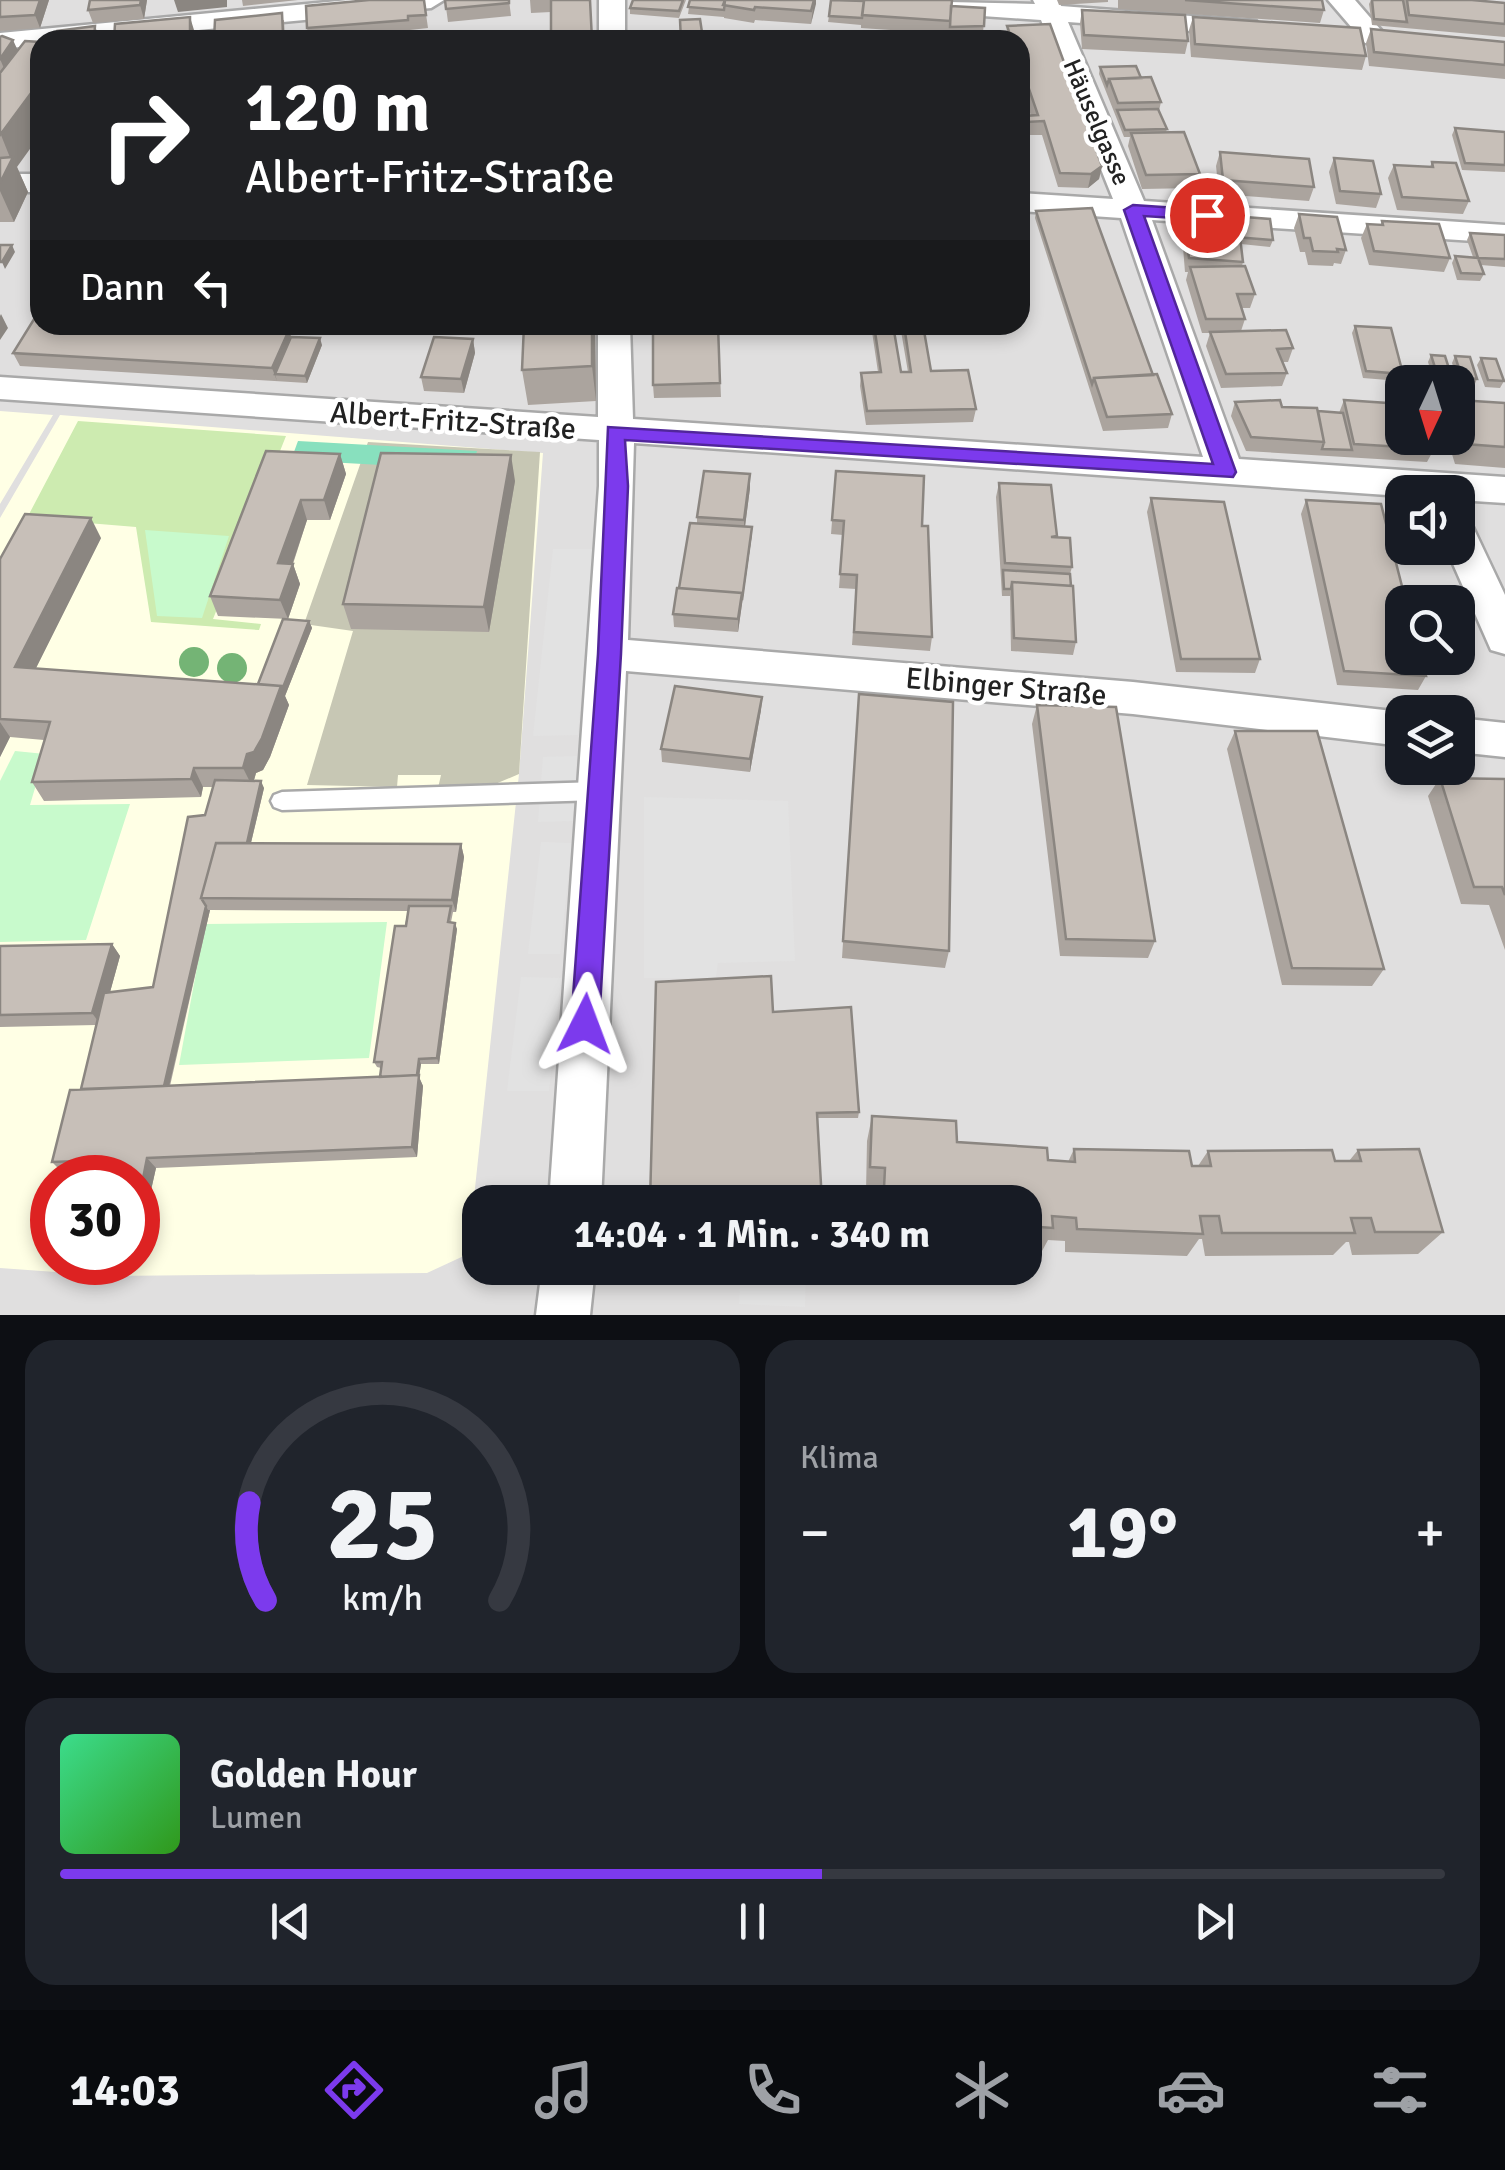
<!DOCTYPE html>
<html lang="de">
<head>
<meta charset="utf-8">
<style>
  :root { --surface:#171b24; --page:#20242c; --text:#f1f3f6; --muted:#9ea1a6; --line:#363941; --accent:#7c3aed }
  body { margin:0; font-family:Signika,sans-serif; background:var(--page); color:var(--text); height:100vh; display:flex; flex-direction:column; font-size:38px; white-space:nowrap }
  * { box-sizing:border-box; margin:0 }
  p { font-size:32px; color:var(--muted) }
  .icon { flex:none; width:55px; height:55px; fill:none; stroke:currentColor; stroke-width:2; stroke-linecap:round; stroke-linejoin:round }
  .map { position:relative; height:1315px; overflow:hidden }
  .sheet { display:flex; flex-direction:column; gap:25px; padding:25px; background:#0d0f14; flex:1 }
  .sheet>* { flex:none }
  .top-card { position:absolute; left:30px; top:30px; width:1000px; height:305px; border-radius:30px; box-shadow:0 5px 15px #0003; background:#202124; color:#fff; overflow:hidden }
  .needle { width:65px; rotate:184deg }
  .tools { position:absolute; left:1385px; top:365px; display:grid; gap:20px }
  .tools a { display:grid; place-items:center; width:90px; height:90px; border-radius:20px; background:var(--surface); box-shadow:0 5px 15px #0003; font-size:50px }
  .speed { position:absolute; left:30px; top:1155px; display:flex; gap:20px; font-size:50px; font-weight:700; text-align:center }
  .speed>* { display:grid; place-content:center; width:130px; height:130px; border-radius:50%; background:var(--surface); box-shadow:0 5px 15px #0003; line-height:1 }
  .speed .limit { border:15px solid #d22; background:#fff; color:#111 }
  .pin { position:absolute; display:grid; place-items:center; width:85px; height:85px; color:#fff; margin:-42px; border:5px solid #fff; border-radius:50%; box-shadow:0 2px 10px #0007 }
  .me { position:absolute; width:110px; margin:-55px; rotate:3deg; stroke-linejoin:round; filter:drop-shadow(0 0 8px #0008) }
  .turn { display:flex; align-items:center; gap:35px; height:210px; padding:0 50px; font-size:45px }
  .turn .icon { width:130px; height:130px; stroke-width:2.5 }
  .turn b { display:block; font-size:70px; line-height:85px }
  .then { display:flex; align-items:center; height:95px; padding:0 50px; background:#0003; gap:20px; font-size:38px }
  .big { font-size:75px; font-weight:700; line-height:1.1 }
  .sheet .tile { flex:1; display:flex; flex-direction:column; justify-content:center; gap:15px; min-width:0; padding:0 35px; border-radius:30px; background:var(--page) }
  .sheet .dial { align-items:center; gap:0 }
  .dial svg { height:260px; overflow:visible; fill:none; stroke:var(--line); stroke-width:7; stroke-linecap:round; text-anchor:middle }
  .dial text { fill:var(--text); stroke:none }
  .song { display:flex; align-items:center; gap:30px }
  .cover { width:120px; height:120px; border-radius:15px; background:linear-gradient(135deg,hsl(150 70% 55%),hsl(110 70% 35%)) }
  .played { height:10px; border-radius:5px; background:linear-gradient(90deg,var(--accent) 55%,var(--line) 55%) }
  .keys { display:flex; justify-content:space-around; direction:ltr }
  .heat { display:flex; justify-content:space-between; align-items:center; font-size:55px; direction:ltr }
  .sheet .tiles { flex:1; display:grid; gap:25px; grid-template-columns:1fr 1fr }
  .tile:last-child { grid-column:span 2 }
  .trip { position:absolute; left:462px; top:1185px; width:580px; height:100px; border-radius:30px; background:var(--surface); box-shadow:0 5px 15px #0003; font-weight:700; line-height:100px; text-align:center }
  .tab-bar { display:flex; height:160px; justify-content:space-around; align-items:center; background:#090b0e; color:var(--muted) }
  .tab-bar .icon { width:70px; height:70px }
  .tab-bar .active { color:var(--accent) }
  .tab-bar b { font-size:45px; color:var(--text) }
  .map>svg:first-child { display:block }
</style>
</head>
<body>
<div class="map">
<svg width="1505" height="1315" viewBox="0 0 1505 1315">
  <rect width="100%" height="100%" fill="#f2efe9"/>
  <path fill="#e0dfdf" fill-rule="evenodd" d="M0,0H1505V1315H0ZM40,40H1020V325H40ZM1402,382H1458V438H1402ZM1402,492H1458V548H1402ZM1402,602H1458V658H1402ZM1402,712H1458V768H1402ZM52,1178H138V1262H52ZM480,1202H1025V1268H480Z"/>
  <path fill="#ffffe5" fill-rule="evenodd" d="M0,411L53,415L0,504Z
    M60,415L543,453L519,774L468,1254L427,1273L111,1276L0,1268V518ZM52,1178H138V1262H52Z"/>
  <path fill="#c7c7b4" d="M368,442L540,452L519,774L481,790L438,788L441,775H398L397,787L307,785L353,631L304,624Z"/>
  <path fill="#cdebb0" d="M78,421L286,436L213,619L261,624L259,630L151,622L136,527L27,518Z"/>
  <path fill="#c8facc" d="M145,530L229,536L202,618L157,616Z
    M15,751L45,754L30,805L130,804L86,940L0,942V781Z
    M387,922L369,1058L179,1065L205,924Z"/>
  <path fill="#88e0be" d="M298,441L477,451L471,470L291,460Z"/>
  <path fill="#e2e2e2" d="M553,549H594L578,735L533,736Z
    M577,756L573,821L538,822L543,757Z
    M644,797L788,801L795,961L718,963L716,978H644Z
    M541,842L572,843L560,954H528Z
    M521,977L561,978L549,1091H507Z
    M741,1268H806L805,1307L739,1304Z"/>
  <g fill="none" stroke-linecap="round" stroke-linejoin="round">
    <g stroke="#a9a9a9" stroke-width="5">
      <path id="service" d="M599,782L607,785L610,791L607,797L599,800L282,810L274,807L271,801L274,795L282,792Z"/>
    </g>
    <g stroke="#a9a9a9" stroke-width="5">
      <path id="minor" d="M349,0H444L431,8L94,40H40V45L0,49V33Z
        M599,0H625V40H599Z
        M855,0L1035,4L1033,0H1059L1061,6L1256,21L1260,27L1247,35L1068,22L1144,201L1505,225V243L1152,220L1239,459L1505,477V503L1458,500V492H1402V496L634,443L628,640L1133,682L1402,712V746L1133,714L626,671L601,1202H549L599,486V440L0,399V377L598,417V325H630L633,419L1203,457L1121,218L1020,211V193L1113,199L1041,20L868,8Z
        M1328,0H1355L1387,37L1383,43H1365Z
        M0,174H40V192H0Z
        M1458,519L1471,523L1505,595V654L1491,650L1446,548H1458Z
        M1458,718L1505,723V757L1458,752Z
        M542,1268H595L590,1315H536Z"/>
    </g>
    <use href="#service" fill="#fff" fill-rule="evenodd"/>
    <use href="#minor" fill="#fff" fill-rule="evenodd"/>
  </g>
  <g fill="#74b475">
    <circle cx="194" cy="662" r="15"/>
    <circle cx="232" cy="668" r="15"/>
  </g>
  <path fill="#aba49e" fill-rule="evenodd" d="M0,0H49L40,28L0,31Z
    M90,0H147L144,19L93,23L88,10Z
    M242,0H298L243,6Z
    M424,0L428,28L410,30L411,34L332,40H309L307,28Z
    M445,0H509L511,16L448,22Z
    M530,0H591L551,12L531,13Z
    M686,0L679,18L630,14V8Z
    M690,0H816L811,24L755,20L754,23L724,18V17L688,14Z
    M1057,0H1108V2L1059,5Z
    M1118,0H1322L1324,10L1320,23L1118,9Z
    M1371,0H1472L1505,3V37L1372,25L1369,4Z
    M951,6L985,8L983,33L949,34L861,28V25L828,22L829,16Z
    M1082,10L1188,41L1185,54L1082,49L1080,23Z
    M1193,17L1366,56L1362,70L1191,57L1189,30Z
    M284,20L285,40H214Z
    M1050,24L1102,166L1099,179L1088,188L1058,187L1042,135H1024L1022,129L1024,116H1031L1020,82V40H1006L1007,26Z
    M1371,29L1505,42V79L1369,66L1366,43Z
    M0,37L17,167L28,192L14,222H0Z
    M1100,67L1141,78L1161,102L1159,111L1167,129L1166,132L1200,174L1196,188L1142,189L1128,146L1130,137H1124L1099,74Z
    M1455,128L1505,132V172L1462,170L1452,135Z
    M1220,152L1314,187L1309,201L1219,194L1216,166Z
    M1334,158L1381,194L1376,208L1336,204L1329,172Z
    M1432,162L1469,201L1463,214L1397,210L1388,178L1394,165L1430,167Z
    M1036,211L1153,375L1172,414L1168,428L1103,431L1035,218Z
    M1299,214L1346,250L1341,264L1334,263L1333,266L1308,265L1305,252H1300L1294,228Z
    M1232,216L1273,240L1270,247L1241,244L1243,262L1242,266L1255,294L1250,308H1241L1245,319L1241,331L1293,348L1288,362H1282L1287,373L1282,386L1221,388L1206,346L1210,333H1202L1186,280L1188,272H1185L1183,247L1186,234L1232,237L1230,223Z
    M1382,221L1450,258L1444,272L1369,265L1361,238L1367,224L1381,225Z
    M1470,233L1505,235V267L1481,265L1484,274L1480,281L1457,280L1452,263L1455,256L1473,257L1467,240Z
    M524,325H595L596,401L528,405L522,370Z
    M718,325L721,397L654,398L653,385Z
    M871,325H893L901,372H908L900,325H923L931,371L976,409L973,422L866,425L860,386L861,373L878,372Z
    M1355,326L1403,374L1400,381L1363,378L1352,333Z
    M289,330L291,337L322,345L307,383L20,366L13,353Z
    M473,339L475,353L464,393L424,391L421,377Z
    M1431,355L1452,378L1450,382H1434L1428,362Z
    M1455,356L1477,379L1474,386L1459,385L1452,363Z
    M1481,358L1504,381L1500,388L1485,387L1477,365Z
    M1344,400L1434,449L1427,462L1246,451L1231,416L1235,402L1339,413Z
    M1458,400L1505,403V468L1455,464L1447,438H1458Z
    M340,454L346,474L330,520H307L293,564L300,584L288,619L218,616L210,596Z
    M836,471L922,526L932,637L930,651L852,645L856,589L839,588L843,535L831,534Z
    M515,481L489,632L351,629L343,604Z
    M999,483L1057,536L1072,567L1070,574L1076,642L1073,655L1011,651L1010,596H1002L996,497Z
    M750,488L745,527L752,534L738,632L674,627L673,614L697,524V517Z
    M1151,498L1260,659L1255,673L1176,672L1147,512Z
    M1306,500L1426,676L1418,690L1337,685L1301,514Z
    M101,538L36,668L258,684L309,621L312,628L285,696L289,705L270,757L263,770L256,773L254,781L264,788L251,843L461,844L464,857L456,912H453L451,922L457,929L439,1064H421L419,1077L423,1086L417,1157L156,1168L149,1199H138V1178L104,1170L62,1172L52,1162L81,1089L96,1025L0,1027V946L112,944L120,956L110,992L153,987L213,787H203L201,797L44,801L32,782L44,740L10,737L0,757V559ZM210,910L408,911L374,1062L377,1067L381,1068L380,1077L170,1086Z
    M859,694L949,951L945,968L842,958Z
    M762,697L761,710L750,772L662,762L661,749Z
    M1037,705L1155,941L1148,958L1060,956L1032,724Z
    M1235,731L1384,969L1372,986L1282,985L1227,749Z
    M1440,778L1505,779V950L1489,905L1461,904L1428,796Z
    M773,1012L859,1112L858,1118H817Z
    M872,1116L957,1142L1048,1160L1068,1162L1074,1149L1192,1166H1198L1208,1151L1349,1161L1358,1150L1443,1232L1418,1254L1352,1255L1349,1242H1346L1333,1255L1205,1256L1202,1239H1199L1187,1256L1065,1252V1241L1048,1240L1042,1251L1025,1250V1202H867L869,1192H866L867,1141Z"/>
  <path fill="#8b8681" d="M40,0H49L40,28L35,15Z
    M141,0H147L144,19L140,5Z
    M174,0H227V7L178,12Z
    M814,0H816V4L811,24Z
    M190,17L194,30V40H172Z
    M95,26L100,40H94Z
    M13,40L19,53L6,73L0,59Z
    M40,81V135L17,167L28,192L14,222L0,191V183L11,160L1,135Z
    M1102,166L1099,179L1088,188L1091,174Z
    M12,245L15,252L5,269L2,262Z
    M1,314L8,328L0,340V316Z
    M592,325H595L596,401L592,366Z
    M289,330L293,344L275,374L277,381L272,368Z
    M320,338L322,345L307,383L305,376Z
    M473,339L475,353L464,393L461,379Z
    M340,454L346,474L330,520L324,500Z
    M511,455L515,481L489,632L484,607Z
    M750,474V488L744,534V520Z
    M301,500L307,520L286,583L278,563Z
    M91,518L101,538L27,686L15,667Z
    M752,527V534L738,632V619Z
    M293,564L300,584L288,619L280,600Z
    M309,621L312,628L285,696L289,705L270,757L263,770L256,773L252,786L243,768L247,754L281,686Z
    M762,697L761,710L750,772V759Z
    M0,722L10,737L0,757Z
    M194,768L203,787L201,797L191,779Z
    M261,781L264,788L248,855L245,849Z
    M461,844L464,857L456,912L452,900Z
    M206,906L208,910H210L167,1095L163,1090Z
    M455,923L457,929L439,1064L437,1058Z
    M112,944L120,956L101,1025L92,1013Z
    M419,1059L421,1064L419,1077L423,1086L417,1157L412,1147L416,1082Z
    M147,1158L156,1168L149,1199L141,1189Z"/>
  <path fill="#c7bfb8" stroke="#8b8681" stroke-width="2.5" d="M0,0H40L35,15L0,17Z
    M90,0H141L140,5L88,10Z
    M369,0H424L426,15L408,16V20L307,28L306,6Z
    M445,0H509V3L446,9Z
    M551,0H590L592,40H551Z
    M633,0H683L679,11L630,8Z
    M690,0H725L724,10L688,7Z
    M725,0H814L811,11L755,7L754,10L723,5Z
    M831,0L864,1L862,18L829,16Z
    M864,0H952L950,21L862,15Z
    M1185,0H1322L1324,10Z
    M1372,0H1403L1407,22L1374,19Z
    M1407,0H1472L1505,3V24L1409,15Z
    M951,6L985,8L984,26L950,27Z
    M1082,10L1185,15L1188,41L1084,35Z
    M282,13L283,34L214,40L215,20Z
    M190,17V38L172,40H114L115,24Z
    M1193,17L1360,28L1366,56L1195,44Z
    M700,19L703,39L681,40L680,20Z
    M1050,24L1102,166L1091,174L1060,173L1044,121L1026,122L1024,116L1038,115L1020,63V40H1012L1007,26Z
    M95,26L94,40H50L57,31Z
    M1371,29L1505,42V65L1374,52Z
    M676,33L677,40H639V35Z
    M2,36L13,40L0,59V37Z
    M25,41L40,42V81L0,135V73Z
    M1136,66L1141,78L1109,79L1107,85L1100,67Z
    M1151,77L1161,102L1118,103L1109,79Z
    M1158,109L1167,129L1125,130L1117,110Z
    M1455,128L1505,132V165L1465,163Z
    M1184,132L1200,174L1146,175L1131,133Z
    M1020,142L1026,143L1025,166H1020Z
    M1220,152L1309,159L1314,187L1223,180Z
    M13,157L0,183V158Z
    M1334,158L1373,161L1381,194L1340,191Z
    M1432,162L1456,163L1469,201L1402,197L1394,165L1433,167Z
    M1092,208L1153,375L1094,378L1092,384L1036,211Z
    M1299,214L1337,217L1346,250L1337,249L1338,252L1313,251L1310,238H1304Z
    M1232,216L1270,219L1273,240L1235,237Z
    M1382,221L1439,224L1450,258L1374,251L1367,224L1383,225Z
    M1470,233L1505,235V259L1478,258Z
    M1186,234L1240,237L1243,262L1189,258Z
    M0,245H12L2,262H0Z
    M1455,256L1478,258L1484,274L1461,273Z
    M1245,266L1255,294H1237L1245,319H1206L1190,267Z
    M36,316H40V325H202L289,330L272,368L13,353Z
    M524,325H592V366L522,370Z
    M653,325H718L720,383L653,385Z
    M874,325H893L901,372H911L904,325H923L931,371L968,370L976,409L867,411L861,373L881,372Z
    M1355,326L1391,328L1403,374L1366,371Z
    M1286,330L1293,348L1277,349L1287,373L1226,374L1210,332Z
    M291,337L320,338L305,376L275,374Z
    M434,337L473,339L461,379L421,377Z
    M1431,355L1445,356L1452,378L1438,377Z
    M1455,356L1470,357L1477,379L1462,378Z
    M1481,358L1496,359L1504,381L1488,380Z
    M1157,374L1172,414L1107,417L1094,378Z
    M1280,400L1282,407L1317,408L1324,442L1251,437L1235,402Z
    M1344,400L1402,404V438H1430L1434,449L1354,444Z
    M1458,400L1505,403V447L1465,444L1458,418Z
    M1318,411L1343,413L1352,450L1322,449L1324,442Z
    M266,451L340,454L324,500H301L278,563L293,564L280,600L210,596Z
    M381,453L511,455L484,607L343,604Z
    M704,471L750,474L744,520L697,517Z
    M836,471L924,476L922,526H928L932,637L854,632L857,575L840,574L844,521L832,520Z
    M999,483L1051,485L1057,536L1051,537L1070,538L1072,567L1005,563Z
    M1151,498L1224,502L1260,659H1181Z
    M1306,500L1381,504L1406,602H1402V658H1421L1426,676L1344,671Z
    M25,514L91,518L15,667L281,686L262,738L254,752L247,754L243,768H194L191,779L32,782L50,722L0,719V559Z
    M690,523L752,527L742,600V593L679,588Z
    M1003,570L1070,574L1071,586L1012,582L1011,589H1004Z
    M1012,582L1073,586L1076,642L1014,638Z
    M677,588L742,593L738,619L673,614Z
    M283,619L309,621L282,690L281,686L258,684Z
    M675,686L762,697L750,759L661,749Z
    M859,694L953,702L949,951L843,941Z
    M1037,705L1116,707L1155,941L1066,939Z
    M1235,731H1317L1384,969L1292,968Z
    M1440,778L1505,779V895L1502,887H1474Z
    M215,780L261,781L247,843H216L201,898L206,906L164,1086L81,1089L104,993L153,987L188,817L205,815Z
    M216,843L461,844L452,900L201,898Z
    M409,906H451L448,922L455,923L437,1058L419,1059L417,1075L380,1077L382,1062H374L395,926H406Z
    M112,944L92,1013L0,1015V946Z
    M771,976L773,1012L851,1007L859,1112L817,1113L822,1202H650L656,982Z
    M419,1075L412,1147L147,1158L141,1189L138,1190V1178H102L106,1160L52,1162L70,1090Z
    M872,1116L956,1121L957,1142L1047,1148L1048,1160L1075,1162L1074,1149L1189,1151L1192,1166H1211L1208,1151L1332,1150L1335,1161H1361L1358,1150L1419,1149L1443,1232H1375L1371,1218H1351L1355,1233H1222L1219,1216H1200L1203,1234L1077,1229L1076,1218L1052,1216L1053,1228L1025,1226V1202H869L870,1187L884,1188L885,1168L870,1167Z"/>
  <path fill="#7c3aed" stroke="#51269a" stroke-width="2.5" d="M1133,205L1207,210L1216,215L1207,220L1144,216L1236,472L1233,477L625,440L628,486L621,654L599,1024L595,1033L585,1037L575,1033L571,1024L598,654L608,427L1213,464L1124,210Z"/>
  <g text-anchor="middle" dominant-baseline="central" stroke-width="9" stroke-linejoin="round" paint-order="stroke">
    <g font-size="25" fill="#222" stroke="#fff">
      <text transform="translate(1097 122) rotate(67)">Häuselgasse</text>
    </g>
    <g font-size="30" fill="#222" stroke="#fff">
      <text transform="translate(453 421) rotate(4)">Albert-Fritz-Straße</text>
      <text transform="translate(1006 687) rotate(5)">Elbinger Straße</text>
    </g>
  </g>
</svg>
<div class="tools">
<a><svg class="needle" viewBox="-14 -14 28 28"><path d="M0-13l5 13h-10z" fill="#e53935"/><path d="M0 13l5-13h-10z" fill="#9ea1a6"/></svg></a>
<a><svg class="icon" aria-label="sound" viewBox="0 0 24 24"><path d="M4 9h4l5-4v14l-5-4H4zM17 9q2 3 0 6"/></svg></a>
<a><svg class="icon" aria-label="search" viewBox="0 0 24 24"><circle cx="10" cy="10" r="6"/><path d="M15 15l6 6"/></svg></a>
<a><svg class="icon" aria-label="layers" viewBox="0 0 24 24"><path d="M12 4l9 5-9 5-9-5zM3 14l9 5 9-5"/></svg></a>
</div>
<div class="speed"><div class="limit">30</div></div>
<div class="pin" style="left:1207px;top:215px;background:#d93025"><svg class="icon" aria-label="arrive" viewBox="0 0 24 24"><path d="M6 21V4h12l-3 4 3 4H6"/></svg></div>
<svg class="me" style="left:585px;top:1024px" viewBox="-20 -20 40 40"><path d="M0-17L14 15 0 8-14 15z" fill="#7c3aed" stroke="#fff" stroke-width="4"/></svg>
<div class="trip">14:04 · 1 Min. · 340 m</div>
<div class="top-card">
<div class="turn"><svg class="icon" aria-label="right" viewBox="0 0 24 24"><path d="M7 20v-9h11M14 6l5 5-5 5"/></svg><div><b>120 m</b>Albert-Fritz-Straße</div></div>
<div class="then">Dann<svg class="icon" aria-label="left" viewBox="0 0 24 24"><path d="M17 20v-9H6M10 6l-5 5 5 5"/></svg></div>
</div>
</div>
<section class="sheet">
<div class="tiles">
<div class="tile dial"><svg viewBox="0 0 100 80">
<path d="M14 69A42 42 0 1 1 86 69"/>
<path d="M14 69A42 42 0 0 1 9 39" stroke="#7c3aed"/>
<text x="50" y="56" font-size="32" font-weight="700">25</text>
<text x="50" y="72" font-size="11">km/h</text>
</svg></div>
<div class="tile"><p>Klima</p>
<div class="heat"><a>−</a><b class="big">19°</b><a>+</a></div>
</div>
<div class="tile">
<div class="song"><i class="cover"></i><div><b>Golden Hour</b><p>Lumen</p></div></div>
<div class="played"></div>
<div class="keys"><svg class="icon" aria-label="previous" viewBox="0 0 24 24"><path d="M18 5L8 12l10 7zM5 5v14"/></svg><svg class="icon" aria-label="pause" viewBox="0 0 24 24"><path d="M8 5v14M16 5v14"/></svg><svg class="icon" aria-label="next" viewBox="0 0 24 24"><path d="M6 5l10 7-10 7zM19 5v14"/></svg></div>
</div>
</div>
</section>
<nav class="tab-bar">
<b>14:03</b>
<svg class="icon active" aria-label="directions" viewBox="0 0 24 24"><path d="M12 3l9 9-9 9-9-9zM9 14v-3h6M13 9l2 2-2 2"/></svg>
<svg class="icon" aria-label="music" viewBox="0 0 24 24"><path d="M9 18V5l10-2v13"/><circle cx="6" cy="18" r="3"/><circle cx="16" cy="16" r="3"/></svg>
<svg class="icon" aria-label="phone" viewBox="0 0 24 24"><path d="M5 4h4l2 5-3 2q2 4 5 5l2-3 5 2v4C11 20 4 13 5 4z"/></svg>
<svg class="icon" aria-label="climate" viewBox="0 0 24 24"><path d="M12 3v18M4 7l16 10M4 17L20 7"/></svg>
<svg class="icon" aria-label="car" viewBox="0 0 24 24"><path d="M5 17H2v-5l4-1 3-4h7l3 4 3 1v5h-3M9 17h6M6 11h13"/><circle cx="7" cy="17" r="2"/><circle cx="17" cy="17" r="2"/></svg>
<svg class="icon" aria-label="filters" viewBox="0 0 24 24"><path d="M4 7h16M4 17h16"/><circle cx="9" cy="7" r="2"/><circle cx="15" cy="17" r="2"/></svg>
</nav>
</body>
</html>
